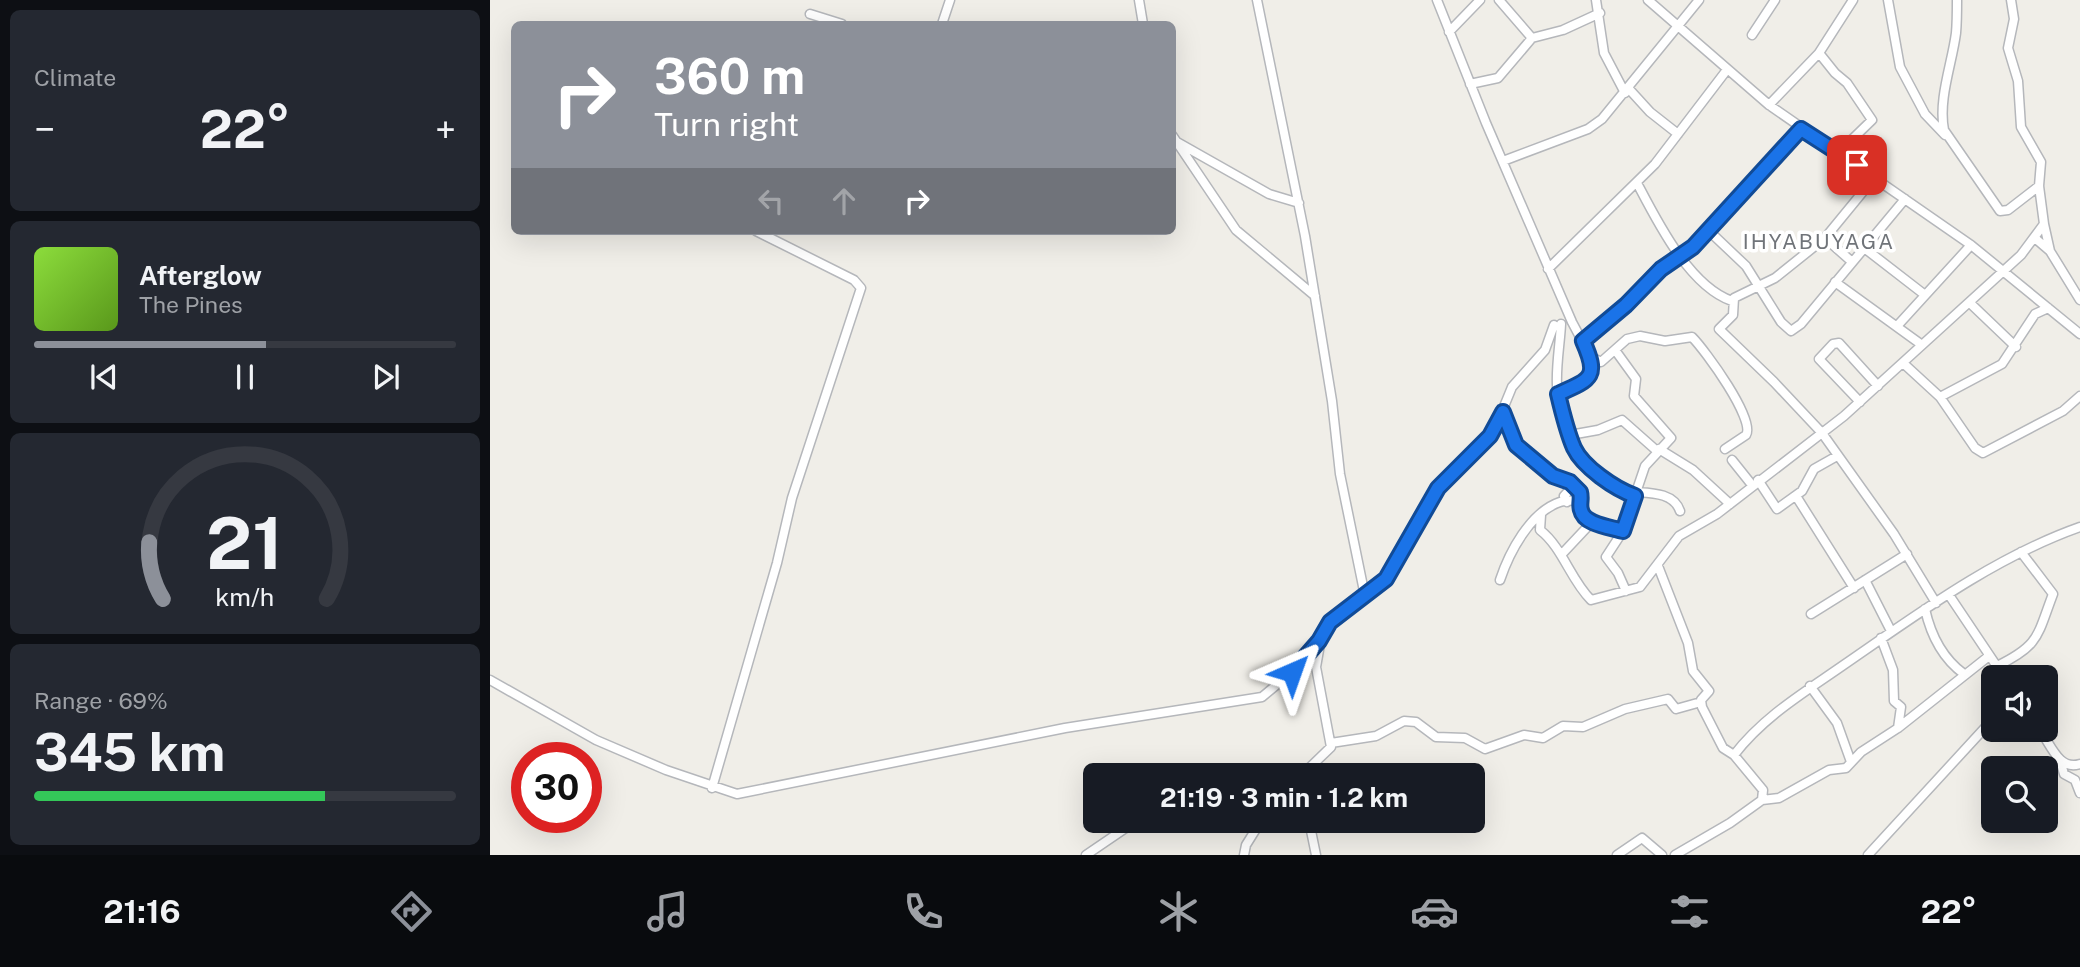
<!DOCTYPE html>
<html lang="en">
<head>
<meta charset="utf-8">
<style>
  :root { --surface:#171b24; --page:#242831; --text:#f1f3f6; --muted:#9ea1a6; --line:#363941; --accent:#8c9099 }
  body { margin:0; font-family:"Public Sans",sans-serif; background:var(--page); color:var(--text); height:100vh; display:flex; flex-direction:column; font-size:26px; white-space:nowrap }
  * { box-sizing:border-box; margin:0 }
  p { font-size:23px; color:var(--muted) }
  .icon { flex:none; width:38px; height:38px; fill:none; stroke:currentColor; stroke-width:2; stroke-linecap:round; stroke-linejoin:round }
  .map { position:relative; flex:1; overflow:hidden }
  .drawer { display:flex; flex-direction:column; gap:10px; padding:10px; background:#0d0f14; width:490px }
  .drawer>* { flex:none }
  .top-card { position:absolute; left:21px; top:21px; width:665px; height:214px; border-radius:10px; box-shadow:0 7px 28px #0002; background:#8c9099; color:#fff; overflow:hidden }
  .buttons { position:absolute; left:1491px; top:665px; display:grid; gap:14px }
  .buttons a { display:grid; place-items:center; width:77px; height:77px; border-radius:10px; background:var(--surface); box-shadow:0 7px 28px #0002; font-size:35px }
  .speed { position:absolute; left:21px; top:742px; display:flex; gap:14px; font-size:35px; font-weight:700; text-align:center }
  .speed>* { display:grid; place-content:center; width:91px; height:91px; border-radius:50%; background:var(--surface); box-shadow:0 7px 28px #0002; line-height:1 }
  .speed .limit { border:10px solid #d22; background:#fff; color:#111 }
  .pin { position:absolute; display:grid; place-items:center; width:60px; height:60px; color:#fff; margin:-30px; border-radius:14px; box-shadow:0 4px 10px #0006 }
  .me { position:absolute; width:77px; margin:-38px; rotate:43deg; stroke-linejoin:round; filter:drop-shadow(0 0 5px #0008) }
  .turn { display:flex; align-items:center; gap:24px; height:147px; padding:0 28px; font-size:32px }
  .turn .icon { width:91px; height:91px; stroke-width:2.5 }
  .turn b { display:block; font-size:49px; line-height:60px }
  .lanes { display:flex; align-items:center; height:66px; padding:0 28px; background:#0003; justify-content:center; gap:35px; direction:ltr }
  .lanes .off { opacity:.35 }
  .big { font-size:52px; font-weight:700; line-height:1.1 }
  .drawer .card { flex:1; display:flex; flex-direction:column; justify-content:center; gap:10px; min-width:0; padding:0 24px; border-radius:10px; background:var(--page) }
  .drawer .dial { align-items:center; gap:0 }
  .dial svg { height:182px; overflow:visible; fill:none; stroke:var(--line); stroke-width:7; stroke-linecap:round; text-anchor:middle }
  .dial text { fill:var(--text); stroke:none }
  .song { display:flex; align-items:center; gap:21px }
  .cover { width:84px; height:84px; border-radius:10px; background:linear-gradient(135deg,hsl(90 70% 55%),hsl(90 70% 35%)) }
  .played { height:7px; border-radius:4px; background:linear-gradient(90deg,var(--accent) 55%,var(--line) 55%) }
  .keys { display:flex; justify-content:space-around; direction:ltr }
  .heat { display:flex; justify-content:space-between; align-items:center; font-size:38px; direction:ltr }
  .charge { height:10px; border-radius:5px; background:linear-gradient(90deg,#34c759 69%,var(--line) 0) }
  .trip { position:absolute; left:593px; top:763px; width:402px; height:70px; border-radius:10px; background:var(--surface); box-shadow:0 7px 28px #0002; font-weight:700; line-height:70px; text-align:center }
  .tabs { display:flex; height:112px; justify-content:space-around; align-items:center; background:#090b0e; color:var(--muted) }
  .tabs .icon { width:49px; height:49px }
  .tabs .active { color:var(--accent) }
  .tabs b { font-size:32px; color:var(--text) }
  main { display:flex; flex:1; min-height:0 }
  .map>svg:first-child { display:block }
</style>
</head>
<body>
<main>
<section class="drawer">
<div class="card"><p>Climate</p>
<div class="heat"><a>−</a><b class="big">22°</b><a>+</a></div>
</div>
<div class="card">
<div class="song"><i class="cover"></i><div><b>Afterglow</b><p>The Pines</p></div></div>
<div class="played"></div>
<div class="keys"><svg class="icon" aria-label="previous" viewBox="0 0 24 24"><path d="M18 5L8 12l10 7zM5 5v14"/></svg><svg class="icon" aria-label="pause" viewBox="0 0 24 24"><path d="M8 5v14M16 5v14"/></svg><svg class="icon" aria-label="next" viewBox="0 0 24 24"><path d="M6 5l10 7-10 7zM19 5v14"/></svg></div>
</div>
<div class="card dial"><svg viewBox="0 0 100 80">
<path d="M14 69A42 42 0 1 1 86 69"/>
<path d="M14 69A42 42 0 0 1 8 44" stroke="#8c9099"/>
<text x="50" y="56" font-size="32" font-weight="700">21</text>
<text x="50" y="72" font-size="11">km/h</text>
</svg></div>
<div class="card"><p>Range · 69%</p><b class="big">345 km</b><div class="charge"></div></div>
</section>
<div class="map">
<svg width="1590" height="855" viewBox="0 0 1590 855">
  <rect width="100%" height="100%" fill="#f0eee8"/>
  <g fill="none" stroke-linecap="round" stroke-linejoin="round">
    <g stroke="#b5b7bb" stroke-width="11">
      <path id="minor" d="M649,0L653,24
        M767,0L815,236L842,401L850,474L875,596
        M947,0L996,123L1082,322L1100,356L1111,362L1137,339L1150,336L1175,341L1202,337C1215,350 1266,420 1256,435L1235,449
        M1106,0L1114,53L1135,93
        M1158,0L1279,105L1481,245L1590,334
        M1398,0L1410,67L1435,114L1455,135
        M1467,0C1467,11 1467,22 1466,33C1462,64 1448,99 1454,130L1510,211L1518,210L1549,186
        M320,14L352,24
        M452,24L460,0
        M959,32L990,0
        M1262,35L1285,0
        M1042,38L1073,30L1110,13
        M1329,53L1345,73L1357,83L1382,120L1348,153
        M980,84L1008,78L1042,38L1009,0
        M1139,89L1160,112L1188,134
        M1279,105L1329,53L1363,0
        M682,135L746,230L825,296
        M687,142L779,194L809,203
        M1013,161L1098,129L1112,119L1209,0
        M1385,177L1335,238L1285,278L1244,298L1243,315L1229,329L1284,382L1332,433L1404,534L1446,603
        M1147,183C1167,221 1199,286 1242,301
        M1554,224L1560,251
        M1218,230L1256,266L1291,322L1301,331L1311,324L1415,199
        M1335,238L1361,261
        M1546,239L1560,251L1590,300
        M1373,247L1435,295
        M1058,269L1165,164L1236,71
        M1345,282L1432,345
        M1481,304L1526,347
        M1071,324C1070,344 1066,365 1067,385C1069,432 1098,481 1145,496
        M1408,325L1481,245
        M1093,341L1136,305L1171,269L1203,247L1311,129
        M1125,350L1146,379L1144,396L1181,438L1155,466L1133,531L1116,557L1128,573L1136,591
        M1413,363L1450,397L1485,448L1493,453L1573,411L1590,396
        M1068,394C1087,386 1103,382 1102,359
        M1450,397L1512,364L1545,314L1558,308
        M1370,402L1329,359L1343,344L1349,343L1388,386
        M1013,412L1026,445L1063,476L1080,483L1090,492C1092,499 1089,504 1091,510C1094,525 1121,528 1133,531
        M1080,435L1108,430L1132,420L1167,451
        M1169,449L1203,470L1240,504
        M1242,460L1262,485
        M1268,480L1287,509L1312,491L1324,469L1347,456
        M1146,492C1162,493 1184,493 1190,511
        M1306,496L1364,588
        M1077,502L1074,496L1084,485
        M1051,515L1050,530C1073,548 1080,579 1101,600L1150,587L1189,536L1227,514L1354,416L1531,255L1554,224L1549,186L1551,162L1531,127L1528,81L1518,48L1524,19L1521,0
        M1071,555L1102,522
        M1168,566L1198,643L1203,671L1219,691L1211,700L1212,707L1233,748L1244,755
        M1010,580C1019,553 1040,512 1070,502C1076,500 1085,501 1092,500
        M1375,580L1401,631
        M1459,595L1514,677
        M1435,609C1441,636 1452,658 1474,674
        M1321,614L1417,554
        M1391,638L1403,670L1404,701L1411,707L1408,728
        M1507,666C1550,645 1547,636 1563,594L1531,552
        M0,680L106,740L176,770L247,794L575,728L772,697L790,682L829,641
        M1320,686L1347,723L1361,762
        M1550,730C1561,745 1569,771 1590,764
        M841,743L886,736L914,721L926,722L946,737L975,738L995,749L1034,735L1053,738L1073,726L1093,727L1135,709L1178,699L1186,709L1211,702
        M1570,760L1574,774L1585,780L1590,793
        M776,775L815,770
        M812,775L841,747L826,667L832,633L840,622L896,579L948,488L985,454L1004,431L1022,387L1055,350L1064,325
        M222,788L287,563L302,498L371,288L364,280L266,231
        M1272,800L1289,798L1339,770L1356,768L1371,752L1408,728L1499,656
        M819,821L826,855
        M596,855L646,821
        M754,855L756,845L771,821
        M1127,855L1152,838L1172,855
        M1185,855L1240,823L1272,800L1273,790L1244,755C1274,716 1315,692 1355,664C1429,613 1505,557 1590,527
        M1378,855L1503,719"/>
    </g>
    <use href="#minor" stroke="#fff" stroke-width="8"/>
  </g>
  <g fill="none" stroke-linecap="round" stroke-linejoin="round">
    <g stroke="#114b97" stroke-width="18">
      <path id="route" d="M802,672L829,641L840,622L896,579L948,488L1000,436L1013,412L1026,445L1063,476L1080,482L1090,492C1092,499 1089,504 1091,510C1094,525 1121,527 1133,531L1145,496C1125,489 1093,467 1084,448C1077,432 1072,411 1068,394C1102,379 1109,377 1093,341L1136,305L1171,269L1203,247L1311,129L1367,165"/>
    </g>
    <use href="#route" stroke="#1a73e8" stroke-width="12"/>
  </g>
  <g text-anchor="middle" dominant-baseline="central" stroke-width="7" stroke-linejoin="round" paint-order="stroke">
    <g font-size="21" letter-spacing="2" fill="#707479" stroke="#fff">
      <text x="1329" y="241">IHYABUYAGA</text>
    </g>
  </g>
</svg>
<div class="buttons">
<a><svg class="icon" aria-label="sound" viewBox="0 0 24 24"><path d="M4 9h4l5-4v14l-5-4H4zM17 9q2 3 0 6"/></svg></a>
<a><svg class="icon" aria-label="search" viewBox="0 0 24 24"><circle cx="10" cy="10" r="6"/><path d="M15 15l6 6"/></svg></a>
</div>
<div class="speed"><div class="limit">30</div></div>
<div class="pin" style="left:1367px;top:165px;background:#d93025"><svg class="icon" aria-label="arrive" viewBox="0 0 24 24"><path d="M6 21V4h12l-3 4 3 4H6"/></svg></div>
<svg class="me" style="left:802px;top:672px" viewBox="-20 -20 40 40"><path d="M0-17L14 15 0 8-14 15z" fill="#1a73e8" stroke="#fff" stroke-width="4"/></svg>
<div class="trip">21:19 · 3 min · 1.2 km</div>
<div class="top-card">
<div class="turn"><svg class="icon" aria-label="right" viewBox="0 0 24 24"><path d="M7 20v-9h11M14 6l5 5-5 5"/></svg><div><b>360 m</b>Turn right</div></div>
<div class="lanes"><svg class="icon off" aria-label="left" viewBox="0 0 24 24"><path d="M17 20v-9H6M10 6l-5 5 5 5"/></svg><svg class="icon off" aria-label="ahead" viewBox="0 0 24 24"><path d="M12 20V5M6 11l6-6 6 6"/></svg><svg class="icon" aria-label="right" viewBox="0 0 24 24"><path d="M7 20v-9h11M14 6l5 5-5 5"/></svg></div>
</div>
</div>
</main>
<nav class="tabs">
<b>21:16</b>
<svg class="icon active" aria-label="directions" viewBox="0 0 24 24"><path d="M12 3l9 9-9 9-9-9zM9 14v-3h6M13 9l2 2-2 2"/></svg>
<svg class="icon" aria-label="music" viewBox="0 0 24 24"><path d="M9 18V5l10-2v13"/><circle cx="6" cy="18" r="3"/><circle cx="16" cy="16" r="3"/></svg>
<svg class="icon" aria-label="phone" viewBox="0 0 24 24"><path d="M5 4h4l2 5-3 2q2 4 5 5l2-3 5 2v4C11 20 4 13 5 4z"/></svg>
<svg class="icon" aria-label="climate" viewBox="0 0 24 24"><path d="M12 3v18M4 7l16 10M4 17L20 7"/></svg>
<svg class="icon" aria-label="car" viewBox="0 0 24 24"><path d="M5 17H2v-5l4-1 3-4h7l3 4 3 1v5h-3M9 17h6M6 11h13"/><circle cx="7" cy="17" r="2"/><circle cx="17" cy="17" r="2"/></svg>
<svg class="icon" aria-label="filters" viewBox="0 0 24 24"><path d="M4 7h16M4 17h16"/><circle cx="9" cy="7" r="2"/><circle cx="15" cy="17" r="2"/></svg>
<b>22°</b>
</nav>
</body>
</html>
